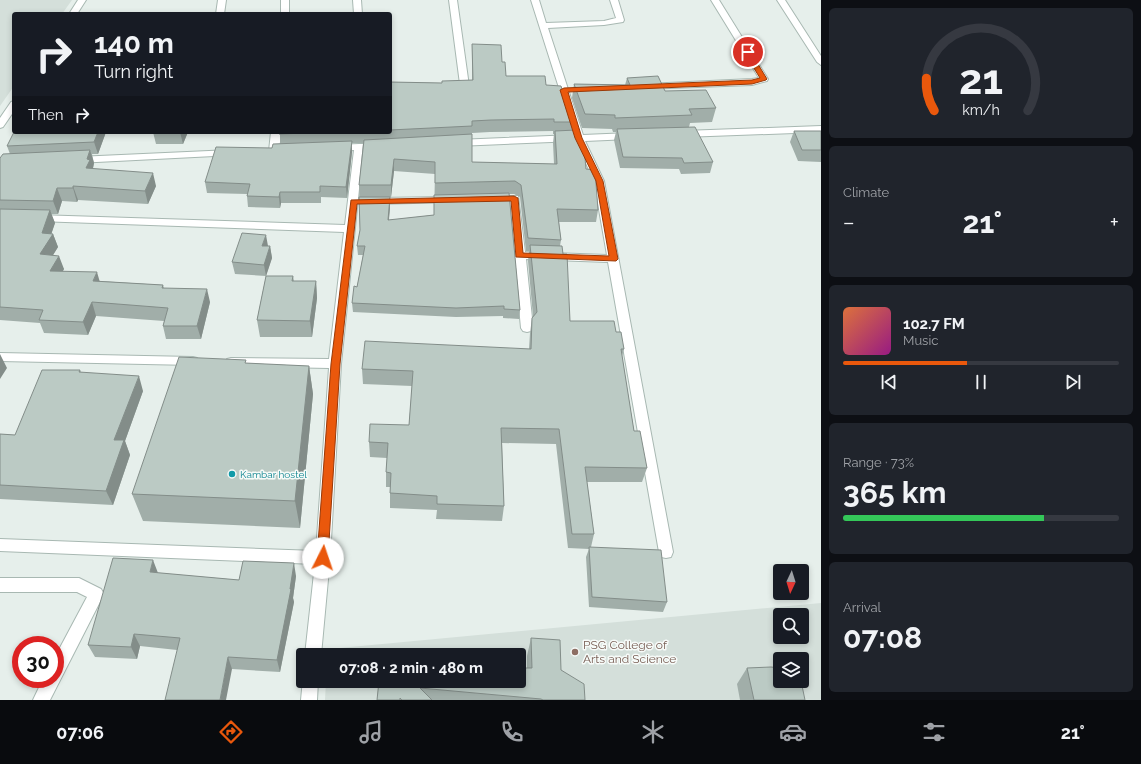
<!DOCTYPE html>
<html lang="en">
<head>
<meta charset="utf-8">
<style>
  :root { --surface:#171b24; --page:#20242c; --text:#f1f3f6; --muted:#9ea1a6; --line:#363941; --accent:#ea580c }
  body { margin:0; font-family:Raleway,sans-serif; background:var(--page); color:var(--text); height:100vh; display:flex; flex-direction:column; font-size:15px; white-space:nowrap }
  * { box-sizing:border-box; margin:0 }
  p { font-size:13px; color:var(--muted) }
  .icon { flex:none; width:22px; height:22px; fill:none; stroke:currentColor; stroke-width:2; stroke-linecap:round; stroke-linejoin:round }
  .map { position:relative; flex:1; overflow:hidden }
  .drawer { display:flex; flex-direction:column; gap:8px; padding:8px; background:#0d0f14; width:320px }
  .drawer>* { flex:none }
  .top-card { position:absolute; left:12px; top:12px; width:380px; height:122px; border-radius:4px; box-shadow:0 2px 6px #0003; background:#171b24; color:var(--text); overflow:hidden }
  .needle { width:26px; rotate:184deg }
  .tools { position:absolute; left:773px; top:564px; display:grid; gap:8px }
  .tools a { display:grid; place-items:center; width:36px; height:36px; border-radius:4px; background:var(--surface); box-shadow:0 2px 6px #0003; font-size:20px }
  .speed { position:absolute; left:12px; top:636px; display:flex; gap:8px; font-size:20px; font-weight:700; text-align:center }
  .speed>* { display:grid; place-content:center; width:52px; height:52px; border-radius:50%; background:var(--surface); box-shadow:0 2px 6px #0003; line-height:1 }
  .speed .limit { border:6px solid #d22; background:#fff; color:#111 }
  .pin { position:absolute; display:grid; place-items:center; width:34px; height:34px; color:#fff; margin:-17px; border:2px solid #fff; border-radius:50%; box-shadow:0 1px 4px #0007 }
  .me { position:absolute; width:44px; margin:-22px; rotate:4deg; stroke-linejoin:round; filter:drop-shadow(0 0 3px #0008) }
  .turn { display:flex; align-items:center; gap:14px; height:84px; padding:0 16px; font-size:18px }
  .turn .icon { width:52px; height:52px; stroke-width:2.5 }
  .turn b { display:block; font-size:28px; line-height:34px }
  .then { display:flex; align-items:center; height:38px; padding:0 16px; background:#0003; gap:8px; font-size:15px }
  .big { font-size:30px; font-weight:700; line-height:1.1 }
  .drawer .card { flex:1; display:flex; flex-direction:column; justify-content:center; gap:6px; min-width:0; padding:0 14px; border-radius:6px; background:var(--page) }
  .drawer .dial { align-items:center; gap:0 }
  .dial svg { height:104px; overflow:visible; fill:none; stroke:var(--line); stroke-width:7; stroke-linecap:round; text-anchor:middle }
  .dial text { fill:var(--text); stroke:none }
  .song { display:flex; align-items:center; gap:12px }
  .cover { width:48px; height:48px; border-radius:6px; background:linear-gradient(135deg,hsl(20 70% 55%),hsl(310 70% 35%)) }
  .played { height:4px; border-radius:2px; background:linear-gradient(90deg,var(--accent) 45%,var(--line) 45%) }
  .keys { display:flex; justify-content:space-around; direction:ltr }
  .heat { display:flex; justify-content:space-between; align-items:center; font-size:22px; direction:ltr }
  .charge { height:6px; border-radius:3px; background:linear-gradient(90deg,#34c759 73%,var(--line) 0) }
  .trip { position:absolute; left:296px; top:648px; width:230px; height:40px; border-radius:4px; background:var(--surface); box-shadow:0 2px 6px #0003; font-weight:700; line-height:40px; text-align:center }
  .tabs { display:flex; height:64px; justify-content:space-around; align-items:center; background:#090b0e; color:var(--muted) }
  .tabs .icon { width:28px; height:28px }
  .tabs .active { color:var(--accent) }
  .tabs b { font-size:18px; color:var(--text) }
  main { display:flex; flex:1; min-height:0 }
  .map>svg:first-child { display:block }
</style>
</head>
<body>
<main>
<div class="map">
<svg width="821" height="700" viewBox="0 0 821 700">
  <rect width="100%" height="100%" fill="#e6efeb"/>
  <path fill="#d4dfda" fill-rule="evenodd" d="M0,0H72L62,14H14V86L0,106Z
    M821,603V700H325L326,681H519V655H329V649ZM780,615H802V637H780ZM780,659H802V681H780Z"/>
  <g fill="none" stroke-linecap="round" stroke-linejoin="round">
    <g stroke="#a8b8b2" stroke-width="2">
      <path id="minor" d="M78,0H86L77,14H69Z
        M218,0H226L224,14H216Z
        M281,0H289V14H281Z
        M353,0H361L362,14H354Z
        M449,0H457L469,86C465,90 455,91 451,87L452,85L460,84Z
        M531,0H539L546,23L604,21L616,18L610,0H618L624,20L623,22L604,25L548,28L583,135L630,133L635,136L630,139L585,141L604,181L673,552L671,557L666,558L661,557L659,552L608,262L526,259L533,328L531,331L527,332L523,331L521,328L509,201L494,202L489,199L494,196H518L525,252L607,255L594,181L576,141L457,146L452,143L457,140L574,135Z
        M711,0H719L768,79L767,81L752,85L643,89L642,87L646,84L752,79L759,78Z
        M777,0H785L821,56V65L817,62Z
        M14,101V111L3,127L0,128V118L11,102Z
        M821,126V132L683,137L678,134L683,131Z
        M271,132H281L279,151L274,154L269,151Z
        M359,144H378L383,147L378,150H363L341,364L330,558L321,655H305L315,564L0,551V539L316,551L329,368L231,366L227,365L225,362L227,359L231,358L329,359L344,232L37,221L32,218L37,215L345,225L354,150L337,151L332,148L337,145Z
        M231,150L234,151L236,153L234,155L77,163L72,160L77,157Z
        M449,197L453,198L454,200L453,202L374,204L369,201L374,198Z
        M0,353L193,357L197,358L199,361L197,364L193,365L0,361Z
        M0,578H79L101,589L104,594L50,700H33L43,679H55V657L87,597L77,592H0Z
        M303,679V681H318L317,700H301Z"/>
    </g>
    <use href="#minor" fill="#fff" fill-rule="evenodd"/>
  </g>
  <path fill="#a1aea9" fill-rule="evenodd" d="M472,44L502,62L506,76L546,85L573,122L572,130L586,169L598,210L596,222H559L561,240L560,246L570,321L616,332L624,349L622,356L634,431L647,468L642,482H587L594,534L591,547L667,602L663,612L589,607L586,557L589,549L568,548L556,444L502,443L504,506L502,521L436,519L437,510L390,508V487H386V472L387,458L370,457L369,442L409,425L412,386L363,384L362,369L529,349L530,333L532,318L533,316L528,261L529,251H526L520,197L514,194H509L520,310L519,319L503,318V316L456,317L353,312L352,303L357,287L363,255H358L357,246L360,230L359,185L363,143H352V152L347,198L321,197V203H281L280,208L248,207L247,196V194L207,193L205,182L280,144V132H390V82L442,83L472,80ZM553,131V134H554L553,143L554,164L472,162V133L490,132ZM394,171L435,174L434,215L389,220L390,206V197H391Z
    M627,78L665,91L716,108L712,122L690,123L689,127L713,162L710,173L681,174L679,169L620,168L614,140L616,132H613L612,129L582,128L572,98L574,84L625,85Z
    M794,131H821V162L798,161L790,142Z
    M106,132L98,154H92L94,163L93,168V169L156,186L148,204L78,200L77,202L62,201L58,214H51L55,223L51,234H53L58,247L53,255L64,269L63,271L100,281L163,285L164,288L210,302L201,339H166L163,326L164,321L96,316L88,335L44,333L40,323L0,320V158L10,154L7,146Z
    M153,132H188L183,144H156Z
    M268,246H270L272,258L266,276H293L294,281H316L317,298L312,337H260L257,320L266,276L235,274L232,262Z
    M246,363L309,366L313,394L300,528L143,521L132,494Z
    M80,370L81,372L143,391L125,441L130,455L113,505L0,499V434L15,435Z
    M158,573L239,580L296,576L293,598L294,602L280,672L232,669L177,650L140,646L137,659L95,657L88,645Z
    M531,638L561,670L585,700H377L379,681L527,668V656Z
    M747,668L805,700H740L737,684Z"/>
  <path fill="#838d89" d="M98,132H106L98,154L94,142Z
    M180,132H188L183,144Z
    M352,141V152L347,198L346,187Z
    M90,150L94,163L93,168L94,173L86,168L87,159Z
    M394,159V171L391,197V185Z
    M153,173L156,186L148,204L145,191Z
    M73,186L78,200L77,202L73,188Z
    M57,188L62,201L58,214L53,201Z
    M280,192L281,203L280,208L279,197Z
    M390,197V206L388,229V220Z
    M50,210L55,223L50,238L53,234L58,247L45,268L40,254L42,233Z
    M266,235L268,246H262Z
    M270,246L272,258L266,276L264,265Z
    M59,256L64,269L55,284L50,271Z
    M97,272L101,286L93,281Z
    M316,281L317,298L312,337L310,321Z
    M207,289L210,302L201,339L197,326Z
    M92,302L96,316L88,335L83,322Z
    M0,354L7,368L0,379Z
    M309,366L313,394L300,528L295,501Z
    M139,376L143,391L125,441L130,455L113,505L106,491L114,440Z
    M153,560L158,573L150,572Z
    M294,563L296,576L293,598L294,602L280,672L277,660Z
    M134,634L140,646L137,659L131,647Z
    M228,657L232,669L226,700H220Z"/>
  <path fill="#bbcac4" stroke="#838d89" d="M472,44L501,45L502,62H505L506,76H545L546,85L561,86L573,122H554V119L491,120L472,121V126L390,130V82L442,83V81L473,80Z
    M658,76L665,91L706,90L716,108L689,109L692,115L615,118V115L585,114L574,84L630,85L627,78Z
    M695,127L713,162L684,163L682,158L623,157L617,129Z
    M576,130L584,147L586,169L595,170L598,210L557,209L561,240L528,238L521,185L515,181L435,183V162L394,159L391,185H359L364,140L472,134V162L557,164L555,131Z
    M794,131H821V150H802Z
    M14,132H98L94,142L7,146Z
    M280,132H334L279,134Z
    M352,141L346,187L320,186V192H280L279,197L247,196L250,184L205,182L216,147L272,148L273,144Z
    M90,150L87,159L90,160L86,168L153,173L145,191L73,186V188H57L53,201L0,200V158L3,154Z
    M509,193L520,310L504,309V306L456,308L352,303L354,286L357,287L365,246H357L360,230L359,197H390L388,220L434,215V195Z
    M0,209L50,210L42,233L53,234L40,254L59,256L50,271L97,272L93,281L163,285L162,288L207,289L197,326H163L168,308L92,302L83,322L39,320L43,310L0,307Z
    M242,233L266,235L262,246H270L264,265L232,262Z
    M530,245L562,246L563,254H567L570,321H614L616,332H621L624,349H621L634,431H640L647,468L585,467L594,534H572L559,429L501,428L504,506L437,504V496L390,493L391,473L386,472L388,443L369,442L370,424L409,425L413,371L362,369L365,341L531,349L532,318L537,312Z
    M266,276H293L292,281H316L310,321L257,320Z
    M179,357L246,360L245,363L309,366L295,501L132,494Z
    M42,370H80L79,372L139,376L114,440H124L106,491L0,485V434L15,435Z
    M589,547L661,550L667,602L592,597Z
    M113,558L153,560L150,572L239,580L243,561L294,563L290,589H291L277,660L228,657L220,700H165L180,638L134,634L131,647L88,645Z
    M531,638L560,640L561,670L584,684L585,700H543L541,699L420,688L432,700H402L400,698V700H377L379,681H519V668H532Z
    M771,667L780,668V681H801L805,700H754L747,668Z"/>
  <path fill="#ea580c" stroke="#983908" d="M745,51H750L767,79L766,80L752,84L568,92L582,138L603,181L618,259L616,261L516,257L511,201L357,204L340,364L328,558L327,561L323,563L319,561L317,558L331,364L351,200L514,196L518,198L523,253L609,256L596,181L575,138L560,90L564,88L752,80L760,78L744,52Z"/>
  <circle fill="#0f9aa8" stroke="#f7fbf9" stroke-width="1.5" cx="232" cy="474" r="4"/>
  <circle fill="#8d6e63" stroke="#f7fbf9" stroke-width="1.5" cx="575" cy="652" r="4"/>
  <g text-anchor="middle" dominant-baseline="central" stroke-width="3" stroke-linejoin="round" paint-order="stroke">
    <g font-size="10" fill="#0d838f" stroke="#f7fbf9" text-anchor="start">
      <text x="240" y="474">Kambar hostel</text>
    </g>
    <g font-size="12" fill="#785e54" stroke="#f7fbf9" text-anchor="start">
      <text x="583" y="645">PSG College of<tspan x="583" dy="14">Arts and Science</tspan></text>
    </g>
  </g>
</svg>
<div class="tools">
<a><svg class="needle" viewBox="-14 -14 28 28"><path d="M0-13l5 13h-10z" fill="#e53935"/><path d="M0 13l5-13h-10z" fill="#9ea1a6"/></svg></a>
<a><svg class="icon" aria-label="search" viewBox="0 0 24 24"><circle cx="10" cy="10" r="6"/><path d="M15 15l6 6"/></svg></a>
<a><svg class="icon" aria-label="layers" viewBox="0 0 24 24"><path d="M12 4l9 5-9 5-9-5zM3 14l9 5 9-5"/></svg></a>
</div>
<div class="speed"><div class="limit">30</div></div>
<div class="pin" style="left:748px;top:52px;background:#d93025"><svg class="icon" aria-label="arrive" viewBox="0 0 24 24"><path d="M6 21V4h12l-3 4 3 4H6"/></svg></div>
<svg class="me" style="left:323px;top:558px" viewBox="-20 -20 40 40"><circle r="19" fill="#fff"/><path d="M0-13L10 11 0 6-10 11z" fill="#ea580c"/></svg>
<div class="trip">07:08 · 2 min · 480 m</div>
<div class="top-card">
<div class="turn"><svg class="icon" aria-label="right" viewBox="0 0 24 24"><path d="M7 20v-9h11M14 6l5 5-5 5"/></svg><div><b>140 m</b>Turn right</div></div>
<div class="then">Then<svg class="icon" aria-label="right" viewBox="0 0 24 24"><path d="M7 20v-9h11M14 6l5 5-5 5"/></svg></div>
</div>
</div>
<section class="drawer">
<div class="card dial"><svg viewBox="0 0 100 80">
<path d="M14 69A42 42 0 1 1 86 69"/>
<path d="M14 69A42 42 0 0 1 8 44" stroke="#ea580c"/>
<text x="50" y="56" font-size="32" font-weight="700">21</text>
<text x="50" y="72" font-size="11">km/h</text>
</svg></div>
<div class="card"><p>Climate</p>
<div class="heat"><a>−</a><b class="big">21°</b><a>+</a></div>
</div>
<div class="card">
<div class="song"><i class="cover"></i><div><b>102.7 FM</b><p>Music</p></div></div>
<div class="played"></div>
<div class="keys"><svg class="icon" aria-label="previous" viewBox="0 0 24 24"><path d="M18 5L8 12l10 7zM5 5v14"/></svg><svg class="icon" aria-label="pause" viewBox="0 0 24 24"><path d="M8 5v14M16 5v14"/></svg><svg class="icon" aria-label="next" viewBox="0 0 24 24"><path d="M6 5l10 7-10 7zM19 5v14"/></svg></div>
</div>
<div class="card"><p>Range · 73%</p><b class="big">365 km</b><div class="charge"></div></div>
<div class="card"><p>Arrival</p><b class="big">07:08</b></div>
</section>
</main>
<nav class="tabs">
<b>07:06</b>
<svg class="icon active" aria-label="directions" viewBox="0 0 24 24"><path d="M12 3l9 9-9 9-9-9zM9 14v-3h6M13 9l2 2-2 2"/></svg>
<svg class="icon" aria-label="music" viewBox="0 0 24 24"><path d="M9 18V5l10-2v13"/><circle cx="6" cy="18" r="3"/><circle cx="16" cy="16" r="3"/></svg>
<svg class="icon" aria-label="phone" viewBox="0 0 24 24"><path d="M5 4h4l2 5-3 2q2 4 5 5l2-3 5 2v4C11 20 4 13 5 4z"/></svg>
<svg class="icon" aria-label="climate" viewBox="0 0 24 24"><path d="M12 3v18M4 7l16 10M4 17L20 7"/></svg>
<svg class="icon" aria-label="car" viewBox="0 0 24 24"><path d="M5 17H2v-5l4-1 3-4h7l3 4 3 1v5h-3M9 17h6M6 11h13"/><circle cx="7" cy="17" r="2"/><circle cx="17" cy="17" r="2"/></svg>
<svg class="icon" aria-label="filters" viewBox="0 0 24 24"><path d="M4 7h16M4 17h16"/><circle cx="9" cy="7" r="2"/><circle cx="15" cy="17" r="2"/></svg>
<b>21°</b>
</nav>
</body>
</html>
